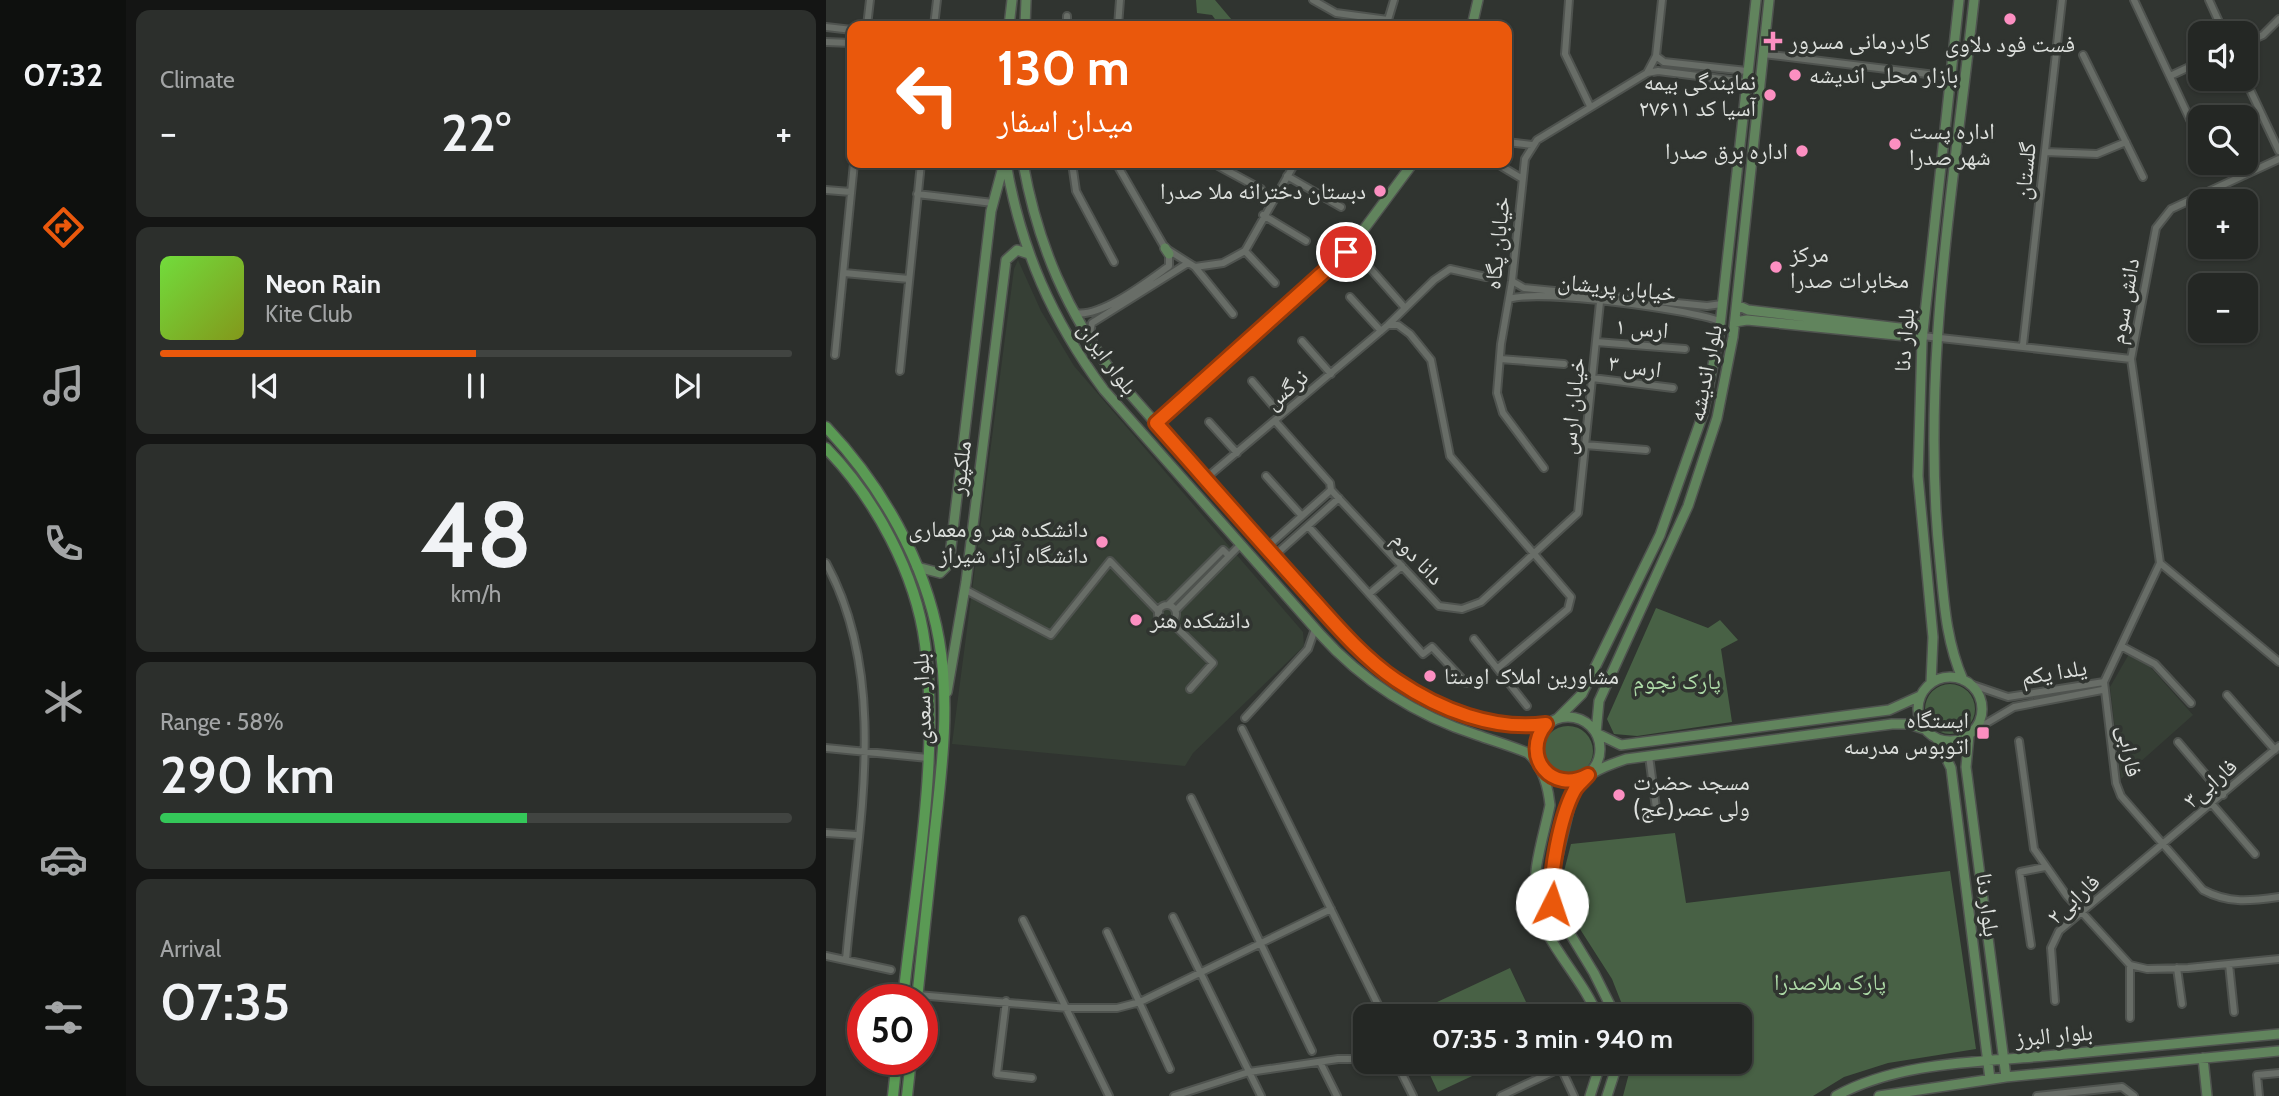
<!DOCTYPE html>
<html lang="en">
<head>
<meta charset="utf-8">
<style>
  :root { --surface:#242724; --page:#2c2f2c; --text:#f1f3f6; --muted:#a3a5a6; --line:#414441; --accent:#ea580c }
  body { margin:0; font-family:Cabin,"Noto Naskh Arabic",sans-serif; background:var(--page); color:var(--text); height:100vh; display:flex; flex-direction:column; font-size:26px; white-space:nowrap }
  * { box-sizing:border-box; margin:0 }
  p { font-size:23px; color:var(--muted) }
  .icon { flex:none; width:38px; height:38px; fill:none; stroke:currentColor; stroke-width:2; stroke-linecap:round; stroke-linejoin:round }
  .map { position:relative; flex:1; overflow:hidden }
  .drawer { display:flex; flex-direction:column; gap:10px; padding:10px; background:#141514; width:700px }
  .drawer>* { flex:none }
  .hud { position:absolute; left:21px; top:21px; width:665px; height:147px; border-radius:14px; box-shadow:0 2px 5px #0004,0 0 0 2px var(--line); background:#ea580c; color:#fff; overflow:hidden }
  .tools { position:absolute; left:1362px; top:21px; display:grid; gap:14px }
  .tools a { display:grid; place-items:center; width:70px; height:70px; border-radius:14px; background:var(--surface); box-shadow:0 2px 5px #0004,0 0 0 2px var(--line); font-size:35px }
  .speed { position:absolute; left:21px; top:984px; display:flex; gap:14px; font-size:35px; font-weight:700; text-align:center }
  .speed>* { display:grid; place-content:center; width:91px; height:91px; border-radius:50%; background:var(--surface); box-shadow:0 2px 5px #0004,0 0 0 2px var(--line); line-height:1 }
  .speed .limit { border:10px solid #d22; background:#fff; color:#111 }
  .pin { position:absolute; display:grid; place-items:center; width:60px; height:60px; color:#fff; margin:-30px; border:4px solid #fff; border-radius:50%; box-shadow:0 2px 7px #0007 }
  .me { position:absolute; width:77px; margin:-38px; rotate:4deg; stroke-linejoin:round; filter:drop-shadow(0 0 5px #0008) }
  .turn { display:flex; align-items:center; gap:24px; height:147px; padding:0 35px; font-size:32px }
  .turn .icon { width:91px; height:91px; stroke-width:2.5 }
  .turn b { display:block; font-size:49px; line-height:60px }
  .big { font-size:52px; font-weight:600; line-height:1.1 }
  .drawer .widget { flex:1; display:flex; flex-direction:column; justify-content:center; gap:10px; min-width:0; padding:0 24px; border-radius:14px; background:var(--page) }
  .drawer .dial { align-items:center; gap:0 }
  .dial b { font-size:91px; line-height:1 }
  .song { display:flex; align-items:center; gap:21px }
  .cover { width:84px; height:84px; border-radius:10px; background:linear-gradient(135deg,hsl(100 70% 55%),hsl(70 70% 35%)) }
  .played { height:7px; border-radius:4px; background:linear-gradient(90deg,var(--accent) 50%,var(--line) 50%) }
  .keys { display:flex; justify-content:space-around; direction:ltr }
  .heat { display:flex; justify-content:space-between; align-items:center; font-size:38px; direction:ltr }
  .charge { height:10px; border-radius:5px; background:linear-gradient(90deg,#34c759 58%,var(--line) 0) }
  .trip { position:absolute; left:527px; top:1004px; width:399px; height:70px; border-radius:14px; background:var(--surface); box-shadow:0 2px 5px #0004,0 0 0 2px var(--line); font-weight:600; line-height:70px; text-align:center }
  main { display:flex; flex:1; min-height:0 }
  .menu { display:flex; flex-direction:column; width:126px; justify-content:space-around; align-items:center; background:#0e100e; color:var(--muted) }
  .menu .icon { width:49px; height:49px }
  .menu .on { color:var(--accent) }
  .menu b { font-size:32px; color:var(--text) }
  .map>svg:first-child { display:block }
</style>
</head>
<body>
<main>
<nav class="menu">
<b>07:32</b>
<svg class="icon on" aria-label="directions" viewBox="0 0 24 24"><path d="M12 3l9 9-9 9-9-9zM9 14v-3h6M13 9l2 2-2 2"/></svg>
<svg class="icon" aria-label="music" viewBox="0 0 24 24"><path d="M9 18V5l10-2v13"/><circle cx="6" cy="18" r="3"/><circle cx="16" cy="16" r="3"/></svg>
<svg class="icon" aria-label="phone" viewBox="0 0 24 24"><path d="M5 4h4l2 5-3 2q2 4 5 5l2-3 5 2v4C11 20 4 13 5 4z"/></svg>
<svg class="icon" aria-label="climate" viewBox="0 0 24 24"><path d="M12 3v18M4 7l16 10M4 17L20 7"/></svg>
<svg class="icon" aria-label="car" viewBox="0 0 24 24"><path d="M5 17H2v-5l4-1 3-4h7l3 4 3 1v5h-3M9 17h6M6 11h13"/><circle cx="7" cy="17" r="2"/><circle cx="17" cy="17" r="2"/></svg>
<svg class="icon" aria-label="filters" viewBox="0 0 24 24"><path d="M4 7h16M4 17h16"/><circle cx="9" cy="7" r="2"/><circle cx="15" cy="17" r="2"/></svg>
</nav>
<section class="drawer">
<div class="widget"><p>Climate</p>
<div class="heat"><a>−</a><b class="big">22°</b><a>+</a></div>
</div>
<div class="widget">
<div class="song"><i class="cover"></i><div><b>Neon Rain</b><p>Kite Club</p></div></div>
<div class="played"></div>
<div class="keys"><svg class="icon" aria-label="previous" viewBox="0 0 24 24"><path d="M18 5L8 12l10 7zM5 5v14"/></svg><svg class="icon" aria-label="pause" viewBox="0 0 24 24"><path d="M8 5v14M16 5v14"/></svg><svg class="icon" aria-label="next" viewBox="0 0 24 24"><path d="M6 5l10 7-10 7zM19 5v14"/></svg></div>
</div>
<div class="widget dial"><b>48</b><p>km/h</p></div>
<div class="widget"><p>Range · 58%</p><b class="big">290 km</b><div class="charge"></div></div>
<div class="widget"><p>Arrival</p><b class="big">07:35</b></div>
</section>
<div class="map">
<svg width="1453" height="1096" viewBox="0 0 1453 1096">
  <rect width="100%" height="100%" fill="#303430"/>
  <path fill="#363f35" d="M192,260L215,311L248,366L477,632L478,646L367,753L359,766L126,744L188,269Z
    M1303,654L1320,662L1367,715L1295,779L1284,687Z"/>
  <path fill="#486145" d="M370,0H389L411,26H394L386,15L371,13Z
    M830,608L882,628L894,620L912,640L895,649L906,722L811,736L788,734L781,719Z
    M1099 709a25 25 0 1 1 50 0a25 25 0 1 1-50 0Z
    M717 751a25 25 0 1 1 50 0a25 25 0 1 1-50 0Z
    M849,833L860,903L1124,871L1150,1049L1062,1063L1018,1077L987,1096H797L806,1062H914V1017H801L786,979L736,901L735,883L745,844Z
    M684,968L707,1017H579Z
    M598,1062H676L612,1092Z"/>
  <g fill="none" stroke-linecap="round" stroke-linejoin="round">
    <g stroke="#4f534f" stroke-width="10">
      <path id="street" d="M487,0L510,13L562,20L568,0
        M743,0L739,54L764,106
        M1308,0L1374,141
        M1383,0L1398,33
        M241,16V26
        M41,26L44,0
        M108,26L111,0
        M292,26L294,0
        M0,27L26,30
        M0,42L26,43
        M1419,43L1437,35L1453,19
        M937,54L1126,77
        M1257,55L1317,177
        M830,56L838,62L921,71
        M821,73L832,71L920,82
        M1344,76L1374,62
        M1419,79L1453,151
        M681,142L706,145
        M1219,152L1271,154L1300,142
        M246,163L250,191L288,262
        M290,163L339,248L369,267L397,263L419,251L469,163
        M387,163L435,189
        M670,163L695,178
        M461,176L515,207
        M0,190L25,192
        M1388,190L1393,201
        M91,194L167,203
        M437,215L480,241
        M419,251L449,283
        M536,259L579,308
        M369,267L407,314
        M18,273L83,279
        M686,281L698,288L881,306L896,304
        M524,297L555,331
        M683,299C714,289 861,309 894,321
        M249,313C275,318 322,281 343,266V254
        M562,325H572L584,334L605,360L624,456L745,597L742,609L672,668
        M1096,336L1305,359
        M263,338L266,323L362,263
        M476,341L505,374
        M770,342L859,349
        M1197,345L1236,0
        M9,355L28,163
        M674,359L738,364
        M74,371L95,163
        M766,378L847,388
        M426,381L455,415
        M449,421L504,483L505,490L613,606L636,609L655,602L752,513L774,302
        M383,422L411,453
        M759,445L820,450
        M718,468L677,413L671,393L675,344L686,281L699,159L711,140L821,73L830,56L836,0
        M440,476L476,516
        M379,479L562,325L608,280L624,269L660,277
        M482,526L597,654L606,647L640,683
        M440,548L505,490
        M448,556L513,498
        M0,563C65,682 31,831 20,960
        M1334,563L1305,359L1330,228L1345,209L1453,159
        M1334,563L1278,682L1290,783L1295,796L1377,890C1403,904 1425,901 1453,897
        M1334,563L1453,662
        M138,589L225,635L284,561L333,612
        M543,594L576,566
        M342,605L397,550L403,556
        M332 614a9 9 0 1 1 18 0a9 9 0 1 1-18 0Z
        M350,610L415,544
        M345,622L387,663L364,689
        M648,639L701,706
        M1295,646L1329,664L1365,703
        M1144,684L1182,697L1278,682
        M1401,695L1449,750
        M419,718L482,649L489,629
        M416,729L558,1017
        M1149,730L1188,707L1276,690
        M1193,741L1208,849L1241,896L1304,965L1321,969L1362,968L1453,959
        M1352,742L1397,795
        M0,748L102,758
        M823,756L830,808
        M365,798L486,1051
        M1386,804L1429,854
        M0,833L31,835
        M347,917L435,1096
        M197,920L283,1096
        M281,932L344,1069
        M1205,945L1194,872L1219,867
        M0,956L65,970
        M1403,964L1408,1012
        M1304,965V1018
        M1351,968L1356,1004
        M92,995L242,1008H291L314,1002L505,909
        M180,1001L171,1074L206,1078
        M1229,1001L1225,948L1233,931L1453,746
        M566,1062L572,1066L587,1096
        M495,1064L511,1096
        M348,1096L423,1072L512,1059H539
        M675,1096L735,1068L748,1096
        M1211,1096L1296,1087L1308,1096
        M1433,1096L1431,1075L1453,1073"/>
    </g>
    <g stroke="#4f534f" stroke-width="12">
      <path id="secondary" d="M943,0L907,337L891,418L862,506L773,701L770,733L795,745L1063,710L1094,696
        M183,26L186,0
        M199,26L200,0
        M646,26L652,0
        M180,163C195,250 226,320 278,390L494,634C536,681 591,716 651,735C668,741 685,746 702,753C717,766 722,786 724,805C718,835 705,872 710,902C716,941 758,979 772,1017
        M197,163C212,246 241,312 291,379C348,444 404,508 461,571C495,608 528,652 570,680C614,710 668,731 720,725
        M339,248L343,254
        M911,305L922,310L1082,329L1098,322
        M909,322L921,320L1080,336L1096,341
        M330,423L521,252L587,163
        M91,567L114,573L123,564L165,211L178,163
        M1092 709a32 32 0 1 1 64 0a32 32 0 1 1-64 0Z
        M1137,680C1120,641 1118,602 1114,561C1094,374 1128,185 1148,0
        M1105,683L1107,637L1092,476L1096,341L1133,0
        M121,692L140,582L180,260L191,250L203,254
        M710 749a32 32 0 1 1 64 0a32 32 0 1 1-64 0Z
        M732,718L756,694L834,535L877,414L893,335L930,0
        M1143,735L1140,767L1180,1077
        M1111,739L1125,768L1164,1079
        M790,1017L768,973L726,904L724,889L745,801C753,775 776,767 800,759L1066,724H1083L1098,729
        M1377,1058L1381,1096
        M764,1096L775,1062
        M781,1096L792,1062
        M1010,1096C1071,1062 1152,1062 1219,1056C1297,1048 1375,1041 1453,1034
        M1053,1096L1180,1077L1453,1051"/>
    </g>
    <g stroke="#4f534f" stroke-width="13">
      <path id="primary" d="M0,427C55,485 99,561 113,640C124,702 116,768 109,830C103,887 97,943 91,999
        M0,448C49,498 90,574 99,644C114,757 89,886 77,999
        M67,1096L71,1059
        M81,1096L85,1059"/>
    </g>
    <use href="#street" stroke="#686d67" stroke-width="6"/>
    <use href="#secondary" stroke="#61845d" stroke-width="9"/>
    <use href="#primary" stroke="#5a9a54" stroke-width="10"/>
  </g>
  <g fill="none" stroke-linecap="round" stroke-linejoin="round">
    <g stroke="#983908" stroke-width="18">
      <path id="route" d="M520,252L330,423C377,476 424,530 472,583C502,616 533,655 570,680C614,710 668,731 720,724C694,756 726,795 762,775C758,780 751,785 748,791C734,817 723,876 726,904"/>
    </g>
    <use href="#route" stroke="#ea580c" stroke-width="12"/>
  </g>
  <g fill="#fc8fc1" stroke="#303430" stroke-width="2.5">
    <circle cx="1184" cy="19" r="7"/>
    <path d="M943.5 30.5h7v7h7v7h-7v7h-7v-7h-7v-7h7z"/>
    <circle cx="969" cy="75" r="7"/>
    <circle cx="944" cy="95" r="7"/>
    <circle cx="1069" cy="144" r="7"/>
    <circle cx="976" cy="151" r="7"/>
    <circle cx="554" cy="191" r="7"/>
    <circle cx="950" cy="267" r="7"/>
    <circle cx="276" cy="542" r="7"/>
    <circle cx="310" cy="620" r="7"/>
    <circle cx="604" cy="676" r="7"/>
    <rect x="1150" y="726" width="14" height="14" rx="3.5"/>
    <circle cx="793" cy="795" r="7"/>
  </g>
  <g text-anchor="middle" dominant-baseline="central" stroke-width="7" stroke-linejoin="round" paint-order="stroke">
    <g font-size="23" fill="#dde0dd" stroke="#303430" text-anchor="start">
      <text x="963" y="41">کاردرمانی مسرور</text>
      <text x="1184" y="44" text-anchor="middle">فست فود دلاوی</text>
      <text x="983" y="75">بازار محلی اندیشه</text>
      <text x="930" y="82" text-anchor="end">نمایندگی بیمه<tspan x="930" dy="26">آسیا کد ۲۷۶۱۱</tspan></text>
      <text x="1083" y="131">اداره پست<tspan x="1083" dy="26">شهر صدرا</tspan></text>
      <text x="962" y="151" text-anchor="end">اداره برق صدرا</text>
      <text x="540" y="191" text-anchor="end">دبستان دخترانه ملا صدرا</text>
      <text x="964" y="254">مرکز<tspan x="964" dy="26">مخابرات صدرا</tspan></text>
      <text x="262" y="529" text-anchor="end">دانشکده هنر و معماری<tspan x="262" dy="26">دانشگاه آزاد شیراز</tspan></text>
      <text x="324" y="620">دانشکده هنر</text>
      <text x="618" y="676">مشاورین املاک اوستا</text>
      <text x="1143" y="720" text-anchor="end">ایستگاه<tspan x="1143" dy="26">اتوبوس مدرسه</tspan></text>
      <text x="807" y="782">مسجد حضرت<tspan x="807" dy="26">ولی عصر(عج)</tspan></text>
    </g>
    <g font-size="23" fill="#dde0dd" stroke="#303430">
      <text transform="translate(1199 171) rotate(-84)">گلستان</text>
      <text transform="translate(671 243) rotate(-84)">خیابان پگاه</text>
      <text transform="translate(791 287) rotate(6)">خیابان پریشان</text>
      <text transform="translate(1298 301) rotate(-80)">دانش سوم</text>
      <text transform="translate(816 328) rotate(5)">ارس ۱</text>
      <text transform="translate(1078 340) rotate(-86)">بلوار دنا</text>
      <text transform="translate(282 358) rotate(54)">بلوار ایران</text>
      <text transform="translate(809 366) rotate(8)">ارس ۳</text>
      <text transform="translate(879 373) rotate(-79)">بلوار اندیشه</text>
      <text transform="translate(460 389) rotate(-40)">نرگس</text>
      <text transform="translate(746 406) rotate(-84)">خیابان ارس</text>
      <text transform="translate(134 468) rotate(-83)">ملکپور</text>
      <text transform="translate(592 558) rotate(47)">دانا دوم</text>
      <text transform="translate(1228 672) rotate(-9)">یلدا یکم</text>
      <text transform="translate(96 699) rotate(-92)">بلوار سعدی</text>
      <text transform="translate(1304 751) rotate(80)">فارابی</text>
      <text transform="translate(1384 783) rotate(-41)">فارابی۳</text>
      <text transform="translate(1247 899) rotate(-43)">فارابی۲</text>
      <text transform="translate(1162 905) rotate(83)">بلوار دنا</text>
      <text transform="translate(1228 1035) rotate(-5)">بلوار البرز</text>
    </g>
    <g font-size="23" fill="#addaa7" stroke="#303430">
      <text x="851" y="681">پارک نجوم</text>
      <text x="1004" y="982">پارک ملاصدرا</text>
    </g>
  </g>
</svg>
<div class="tools">
<a><svg class="icon" aria-label="sound" viewBox="0 0 24 24"><path d="M4 9h4l5-4v14l-5-4H4zM17 9q2 3 0 6"/></svg></a>
<a><svg class="icon" aria-label="search" viewBox="0 0 24 24"><circle cx="10" cy="10" r="6"/><path d="M15 15l6 6"/></svg></a>
<a>+</a>
<a>−</a>
</div>
<div class="speed"><div class="limit">50</div></div>
<div class="pin" style="left:520px;top:252px;background:#d93025"><svg class="icon" aria-label="arrive" viewBox="0 0 24 24"><path d="M6 21V4h12l-3 4 3 4H6"/></svg></div>
<svg class="me" style="left:726px;top:904px" viewBox="-20 -20 40 40"><circle r="19" fill="#fff"/><path d="M0-13L10 11 0 6-10 11z" fill="#ea580c"/></svg>
<div class="trip">07:35 · 3 min · 940 m</div>
<div class="hud">
<div class="turn"><svg class="icon" aria-label="left" viewBox="0 0 24 24"><path d="M17 20v-9H6M10 6l-5 5 5 5"/></svg><div><b>130 m</b>میدان اسفار</div></div>
</div>
</div>
</main>
</body>
</html>
